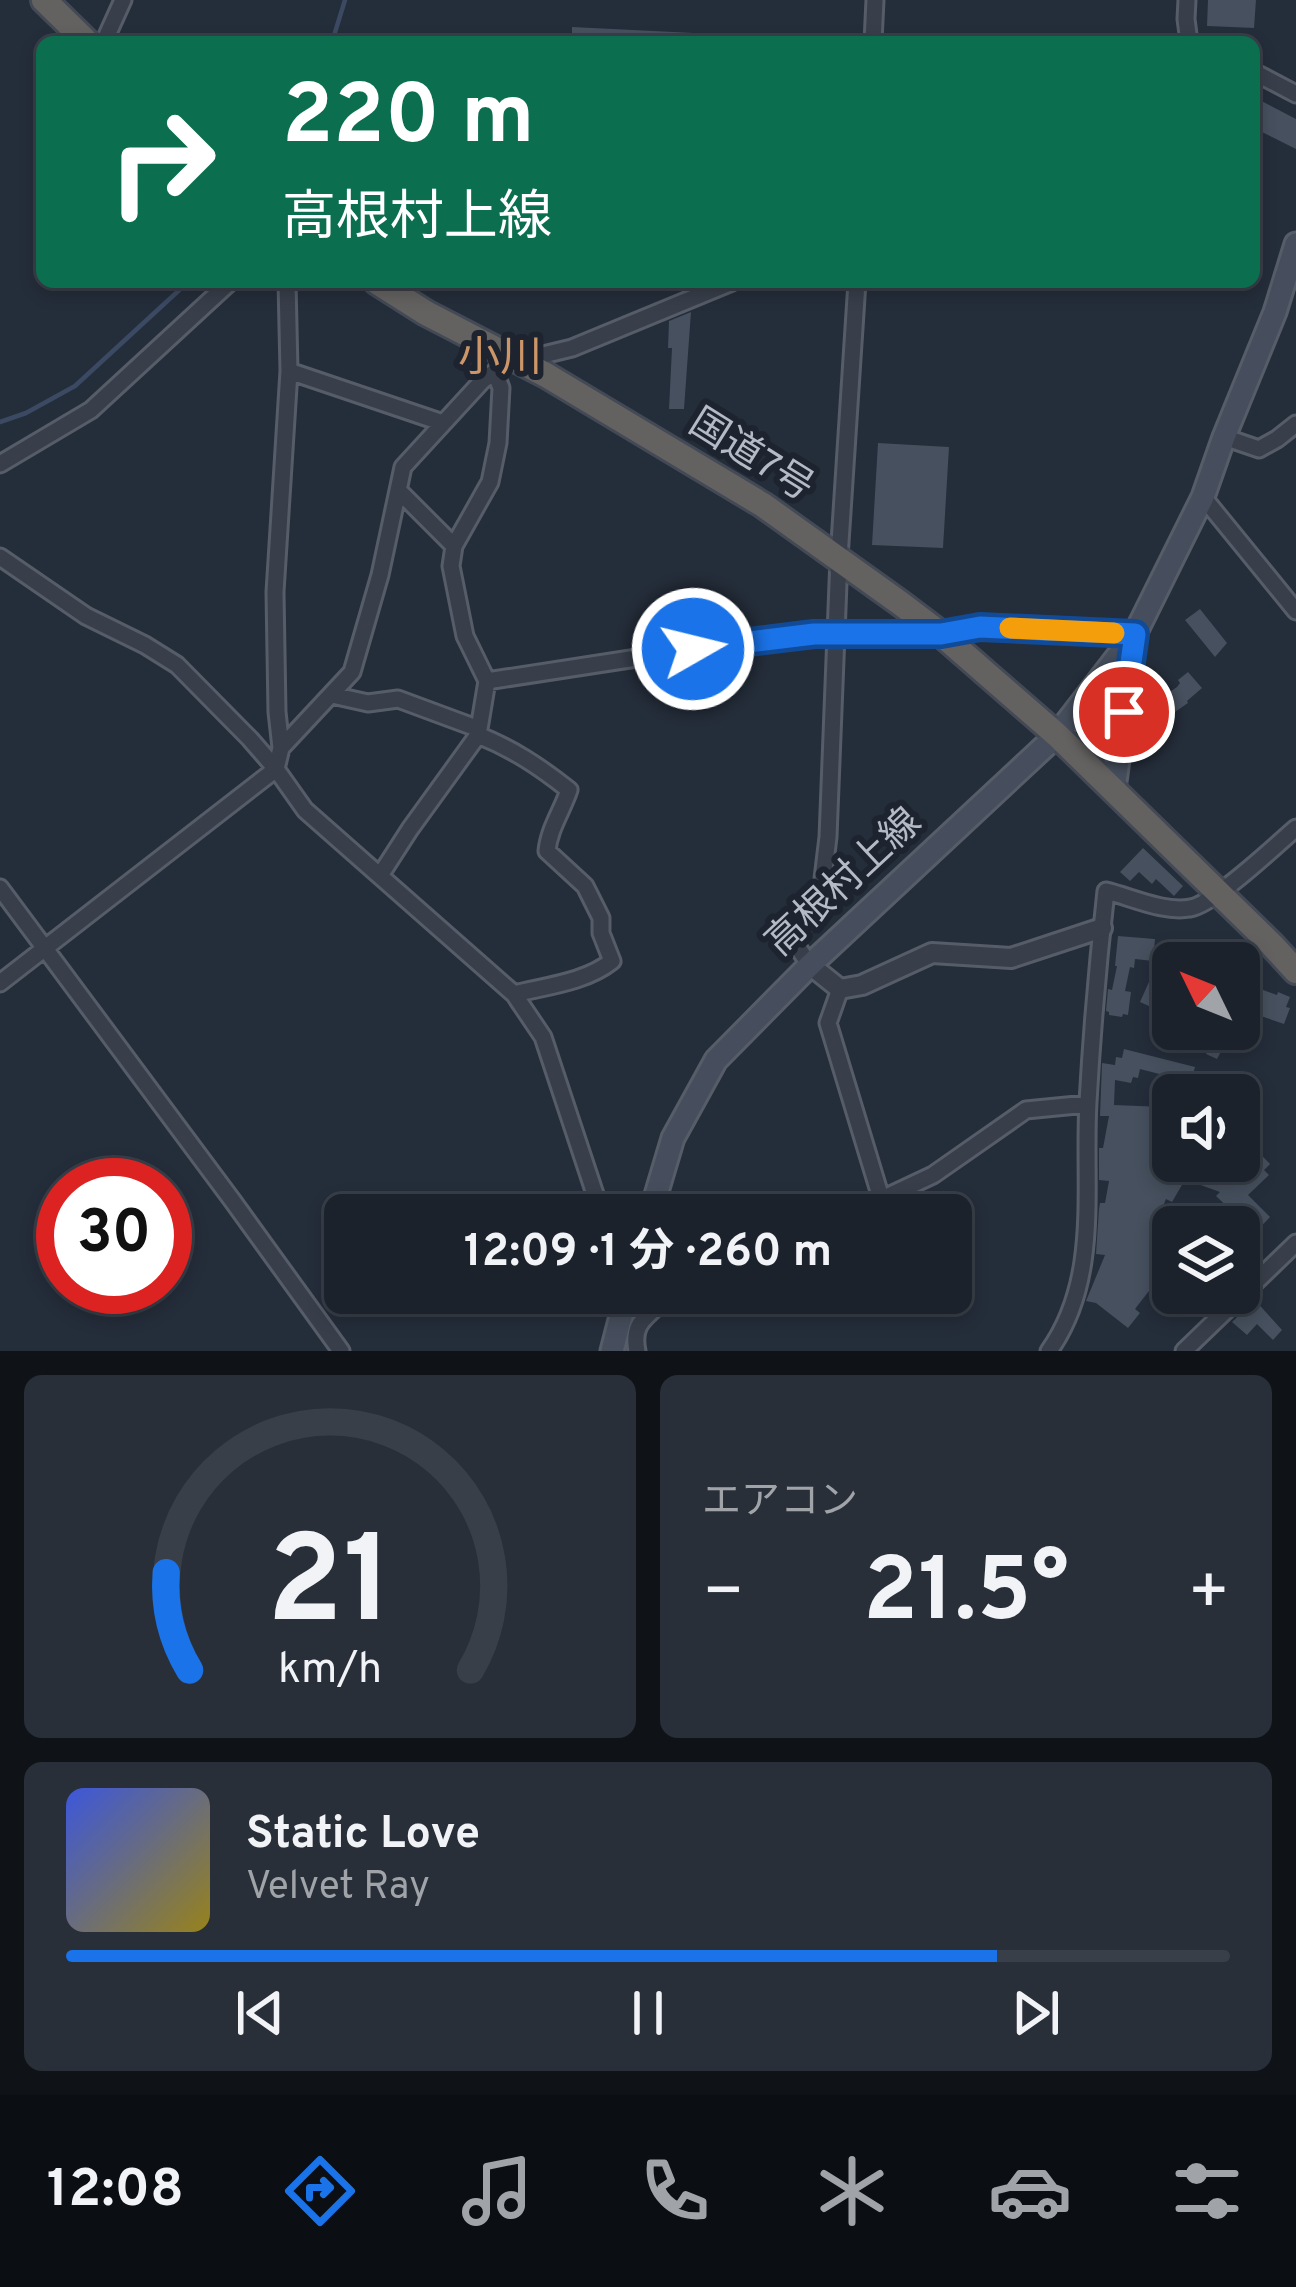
<!DOCTYPE html>
<html lang="ja">
<head>
<meta charset="utf-8">
<style>
  :root { --surface:#1b222c; --page:#282f38; --text:#f1f3f6; --muted:#a0a4a9; --line:#393f48; --accent:#1a73e8 }
  body { margin:0; font-family:Overpass,"Noto Sans JP",sans-serif; background:var(--page); color:var(--text); height:100vh; display:flex; flex-direction:column; font-size:45px; white-space:nowrap }
  * { box-sizing:border-box; margin:0 }
  p { font-size:39px; color:var(--muted) }
  .icon { flex:none; width:66px; height:66px; fill:none; stroke:currentColor; stroke-width:2; stroke-linecap:round; stroke-linejoin:round }
  .map { position:relative; height:1351px; overflow:hidden }
  .details { display:flex; flex-direction:column; gap:24px; padding:24px; background:#0f1318; flex:1 }
  .details>* { flex:none }
  .guide { position:absolute; left:36px; top:36px; width:1224px; height:252px; border-radius:18px; box-shadow:0 6px 18px #0003,0 0 0 3px var(--line); background:#0b6e4f; color:#fff; overflow:hidden }
  .needle { width:78px; rotate:313deg }
  .tools { position:absolute; left:1152px; top:942px; display:grid; gap:24px }
  .tools a { display:grid; place-items:center; width:108px; height:108px; border-radius:18px; background:var(--surface); box-shadow:0 6px 18px #0003,0 0 0 3px var(--line); font-size:60px }
  .speed { position:absolute; left:36px; top:1158px; display:flex; gap:24px; font-size:60px; font-weight:700; text-align:center }
  .speed>* { display:grid; place-content:center; width:156px; height:156px; border-radius:50%; background:var(--surface); box-shadow:0 6px 18px #0003,0 0 0 3px var(--line); line-height:1 }
  .speed .limit { border:18px solid #d22; background:#fff; color:#111 }
  .pin { position:absolute; display:grid; place-items:center; width:102px; height:102px; color:#fff; margin:-51px; border:6px solid #fff; border-radius:50%; box-shadow:0 3px 12px #0007 }
  .me { position:absolute; width:132px; margin:-66px; rotate:82deg; stroke-linejoin:round; filter:drop-shadow(0 0 9px #0008) }
  .turn { display:flex; align-items:center; gap:42px; height:252px; padding:0 48px; font-size:54px }
  .turn .icon { width:156px; height:156px; stroke-width:2.5 }
  .turn b { display:block; font-size:84px; line-height:102px }
  .big { font-size:90px; font-weight:700; line-height:1.1 }
  .details .widget { flex:1; display:flex; flex-direction:column; justify-content:center; gap:18px; min-width:0; padding:0 42px; border-radius:18px; background:var(--page) }
  .details .dial { align-items:center; gap:0 }
  .dial svg { height:312px; overflow:visible; fill:none; stroke:var(--line); stroke-width:7; stroke-linecap:round; text-anchor:middle }
  .dial text { fill:var(--text); stroke:none }
  .song { display:flex; align-items:center; gap:36px }
  .cover { width:144px; height:144px; border-radius:18px; background:linear-gradient(135deg,hsl(230 70% 55%),hsl(50 70% 35%)) }
  .played { height:12px; border-radius:6px; background:linear-gradient(90deg,var(--accent) 80%,var(--line) 80%) }
  .keys { display:flex; justify-content:space-around; direction:ltr }
  .heat { display:flex; justify-content:space-between; align-items:center; font-size:66px; direction:ltr }
  .details .tiles { flex:1; display:grid; gap:24px; grid-template-columns:1fr 1fr }
  .widget:last-child { grid-column:span 2 }
  .trip { position:absolute; left:324px; top:1194px; width:648px; height:120px; border-radius:18px; background:var(--surface); box-shadow:0 6px 18px #0003,0 0 0 3px var(--line); font-weight:700; line-height:120px; text-align:center }
  .tab-bar { display:flex; height:192px; justify-content:space-around; align-items:center; background:#0b0e12; color:var(--muted) }
  .tab-bar .icon { width:84px; height:84px }
  .tab-bar .active { color:var(--accent) }
  .tab-bar b { font-size:54px; color:var(--text) }
  .map>svg:first-child { display:block }
</style>
</head>
<body>
<div class="map">
<svg width="1296" height="1351" viewBox="0 0 1296 1351">
  <rect width="100%" height="100%" fill="#242d3a"/>
  <g fill="none" stroke-linecap="round" stroke-linejoin="round">
    <path stroke="#3b4a62" stroke-width="4.5" d="M332,42L345,0
      M0,422L26,413L75,386L188,282"/>
  </g>
  <path fill="#46505e" d="M1208,0H1256L1254,28L1207,26Z
    M572,27L694,33V42H572Z
    M1254,97L1296,119V149L1260,131L1262,127L1254,116Z
    M691,312L684,409H669L672,348H668L669,321Z
    M878,443L949,447L943,548L872,545Z
    M1200,609L1227,643L1215,657L1185,620Z
    M1188,672L1202,688L1187,701L1188,703L1162,721L1164,725L1145,738L1137,728L1139,713L1177,687L1180,683L1178,680Z
    M1143,848L1183,886L1174,896L1156,879L1152,884L1139,872L1130,881L1120,872Z
    M1118,936L1155,939L1153,961L1135,959L1134,968L1130,967L1125,991L1131,992L1128,1015L1123,1014L1122,1017L1109,1015V1012L1106,1011L1108,989L1112,990L1117,966H1115Z
    M1157,964L1173,970V1017L1140,1002Z
    M1252,986L1277,995L1278,992L1290,997L1286,1007L1290,1008L1284,1024L1255,1014L1240,1053L1239,1049L1225,1044L1217,1059L1206,1054L1209,1049L1207,1046L1162,1031L1207,1029L1227,1037L1230,1029H1239V1005L1243,1007Z
    M1124,1049L1195,1067L1191,1081L1184,1078L1179,1094L1163,1089L1167,1076L1140,1069L1138,1078L1133,1077L1131,1083L1115,1080L1114,1105L1163,1107L1160,1116L1173,1120V1143L1160,1140L1157,1159L1189,1173L1172,1202L1166,1199L1158,1218L1163,1220L1155,1237L1159,1238L1152,1269L1156,1271L1154,1275L1159,1278L1135,1309L1140,1313L1128,1328L1096,1303L1086,1301L1105,1255L1096,1254L1099,1209L1100,1203H1105L1109,1181L1099,1180V1148H1103L1109,1116H1100L1102,1063L1115,1065L1116,1057L1122,1058Z
    M1239,1132L1270,1164L1264,1170L1269,1175L1248,1195L1270,1217L1255,1233L1216,1196L1220,1192L1195,1183L1203,1161L1217,1163L1214,1171L1231,1176L1239,1171Z
    M1255,1300L1282,1330L1273,1340L1257,1324L1247,1335L1232,1322Z"/>
  <g fill="none" stroke-linecap="round" stroke-linejoin="round">
    <g stroke="#565d68" stroke-width="21">
      <path id="minor" d="M1187,0L1186,19L1189,42
        M104,42L123,0
        M873,42L875,0
        M1254,72L1296,94
        M532,369L539,356L572,348L732,282
        M289,371L443,423
        M1224,437L1259,449L1277,439L1296,424
        M0,464L91,410L230,282
        M399,491L454,546
        M1203,497L1296,611
        M0,557L86,616L145,645L177,665L250,739L276,769L305,810L514,994L543,1037L597,1200L607,1215
        M487,681L734,643L814,634H941L980,627L1135,634
        M332,695L368,703L398,699L479,729
        M478,735C513,749 540,767 569,790C562,811 549,829 547,851L585,886L601,918V933L612,961C586,982 546,986 514,994
        M281,748L352,672L380,575L403,467L483,380L495,372
        M381,874L410,829L478,735L487,681L465,636L451,566L454,546L490,482L498,443L501,388L495,372L507,355
        M0,888L232,1200L341,1351
        M810,965L794,942L800,929L819,912L828,837L839,558L857,282
        M0,983L276,769L281,748L277,712L275,592L289,371L287,282
        M840,989L828,1023L881,1198
        M848,1215L933,1175L1026,1110L1087,1104
        M637,1351C630,1317 654,1317 667,1293
        M1049,1351C1101,1278 1083,1186 1088,1102C1092,1031 1098,961 1106,891C1131,897 1164,913 1190,908C1213,905 1275,846 1296,828
        M1184,1351L1296,1243"/>
    </g>
    <g stroke="#565d68" stroke-width="24">
      <path id="tertiary" d="M810,965L840,989L862,985L932,953L1011,958L1102,928"/>
    </g>
    <g stroke="#565d68" stroke-width="27">
      <path id="secondary" d="M1114,789L1135,635
        M650,1215L673,1138L716,1060L810,965L1057,735L1135,634L1203,497L1224,437L1275,312L1296,244
        M612,1351L627,1293"/>
    </g>
    <g stroke="#434a55" stroke-width="30">
      <path id="trunk" d="M44,0L87,42
        M377,282L426,313L546,375L763,505L900,603L941,634L1057,735L1272,945L1296,971"/>
    </g>
    <use href="#minor" stroke="#383f4b" stroke-width="15"/>
    <use href="#tertiary" stroke="#383f4b" stroke-width="18"/>
    <use href="#secondary" stroke="#464e5d" stroke-width="21"/>
    <use href="#trunk" stroke="#636260" stroke-width="24"/>
  </g>
  <g fill="none" stroke-linecap="round" stroke-linejoin="round">
    <g stroke="#114b97" stroke-width="30">
      <path id="route" d="M693,649L814,634H941L980,627L1135,634L1124,712"/>
    </g>
    <use href="#route" stroke="#1a73e8" stroke-width="21"/>
    <path stroke="#f59e0b" stroke-width="21" d="M1010,628L1114,633"/>
  </g>
  <g text-anchor="middle" dominant-baseline="central" stroke-width="12" stroke-linejoin="round" paint-order="stroke">
    <g font-size="39" fill="#b4bac6" stroke="#1d242f">
      <text transform="translate(750 457) rotate(32)">国道7号</text>
      <text transform="translate(845 884) rotate(-43)">高根村上線</text>
    </g>
    <g font-size="42" fill="#cc9668" stroke="#1d242f">
      <text x="500" y="360">小川</text>
    </g>
  </g>
</svg>
<div class="tools">
<a><svg class="needle" viewBox="-14 -14 28 28"><path d="M0-13l5 13h-10z" fill="#e53935"/><path d="M0 13l5-13h-10z" fill="#a0a4a9"/></svg></a>
<a><svg class="icon" aria-label="sound" viewBox="0 0 24 24"><path d="M4 9h4l5-4v14l-5-4H4zM17 9q2 3 0 6"/></svg></a>
<a><svg class="icon" aria-label="layers" viewBox="0 0 24 24"><path d="M12 4l9 5-9 5-9-5zM3 14l9 5 9-5"/></svg></a>
</div>
<div class="speed"><div class="limit">30</div></div>
<div class="pin" style="left:1124px;top:712px;background:#d93025"><svg class="icon" aria-label="arrive" viewBox="0 0 24 24"><path d="M6 21V4h12l-3 4 3 4H6"/></svg></div>
<svg class="me" style="left:693px;top:649px" viewBox="-20 -20 40 40"><circle r="17" fill="#1a73e8" stroke="#fff" stroke-width="3"/><path d="M0-11L8 9 0 5-8 9z" fill="#fff"/></svg>
<div class="trip">12:09 · 1 分 · 260 m</div>
<div class="guide">
<div class="turn"><svg class="icon" aria-label="right" viewBox="0 0 24 24"><path d="M7 20v-9h11M14 6l5 5-5 5"/></svg><div><b>220 m</b>高根村上線</div></div>
</div>
</div>
<section class="details">
<div class="tiles">
<div class="widget dial"><svg viewBox="0 0 100 80">
<path d="M14 69A42 42 0 1 1 86 69"/>
<path d="M14 69A42 42 0 0 1 8 44" stroke="#1a73e8"/>
<text x="50" y="56" font-size="32" font-weight="700">21</text>
<text x="50" y="72" font-size="11">km/h</text>
</svg></div>
<div class="widget"><p>エアコン</p>
<div class="heat"><a>−</a><b class="big">21.5°</b><a>+</a></div>
</div>
<div class="widget">
<div class="song"><i class="cover"></i><div><b>Static Love</b><p>Velvet Ray</p></div></div>
<div class="played"></div>
<div class="keys"><svg class="icon" aria-label="previous" viewBox="0 0 24 24"><path d="M18 5L8 12l10 7zM5 5v14"/></svg><svg class="icon" aria-label="pause" viewBox="0 0 24 24"><path d="M8 5v14M16 5v14"/></svg><svg class="icon" aria-label="next" viewBox="0 0 24 24"><path d="M6 5l10 7-10 7zM19 5v14"/></svg></div>
</div>
</div>
</section>
<nav class="tab-bar">
<b>12:08</b>
<svg class="icon active" aria-label="directions" viewBox="0 0 24 24"><path d="M12 3l9 9-9 9-9-9zM9 14v-3h6M13 9l2 2-2 2"/></svg>
<svg class="icon" aria-label="music" viewBox="0 0 24 24"><path d="M9 18V5l10-2v13"/><circle cx="6" cy="18" r="3"/><circle cx="16" cy="16" r="3"/></svg>
<svg class="icon" aria-label="phone" viewBox="0 0 24 24"><path d="M5 4h4l2 5-3 2q2 4 5 5l2-3 5 2v4C11 20 4 13 5 4z"/></svg>
<svg class="icon" aria-label="climate" viewBox="0 0 24 24"><path d="M12 3v18M4 7l16 10M4 17L20 7"/></svg>
<svg class="icon" aria-label="car" viewBox="0 0 24 24"><path d="M5 17H2v-5l4-1 3-4h7l3 4 3 1v5h-3M9 17h6M6 11h13"/><circle cx="7" cy="17" r="2"/><circle cx="17" cy="17" r="2"/></svg>
<svg class="icon" aria-label="filters" viewBox="0 0 24 24"><path d="M4 7h16M4 17h16"/><circle cx="9" cy="7" r="2"/><circle cx="15" cy="17" r="2"/></svg>
</nav>
</body>
</html>
